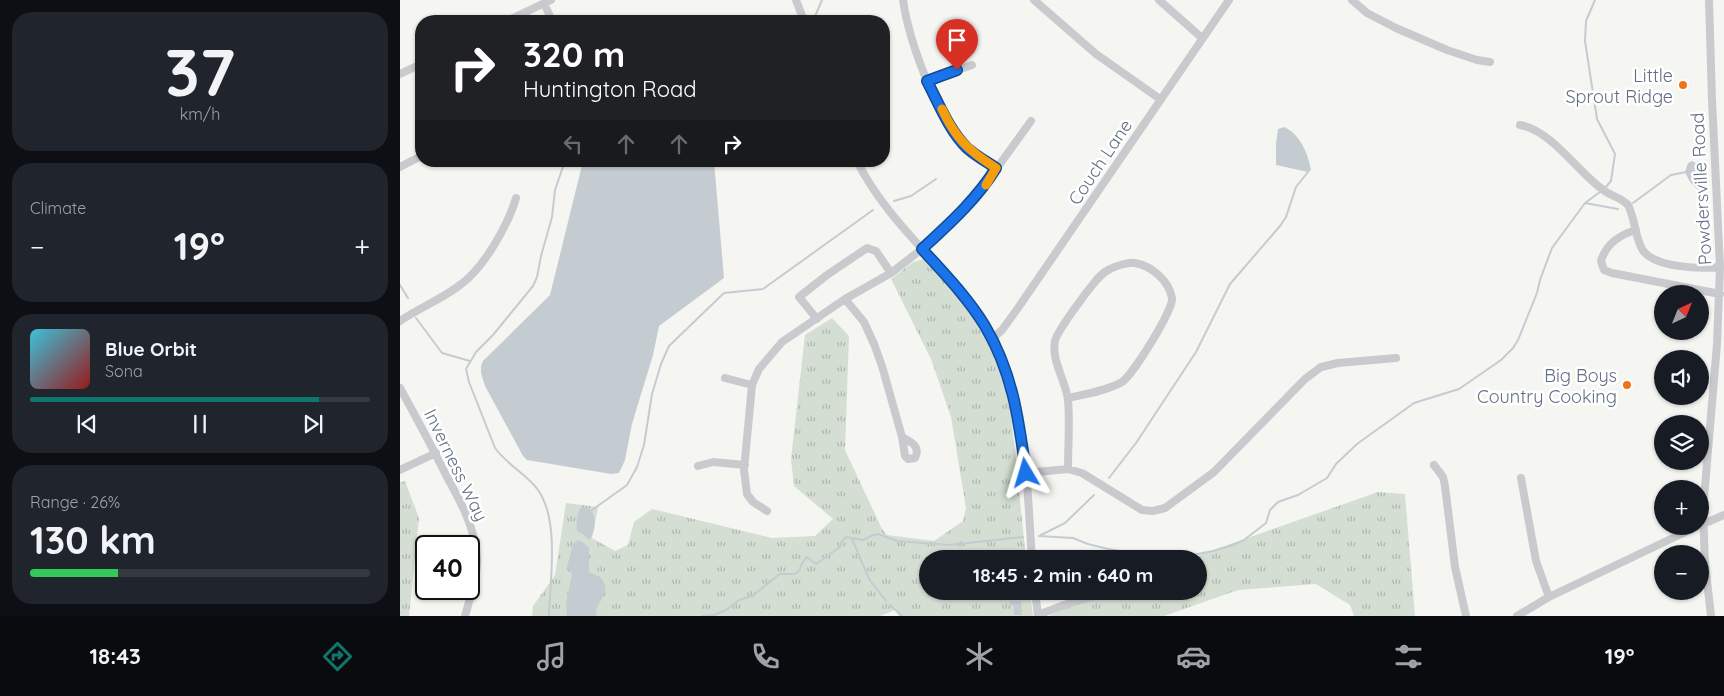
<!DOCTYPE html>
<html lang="en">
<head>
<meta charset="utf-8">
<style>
  :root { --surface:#171b24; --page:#20242c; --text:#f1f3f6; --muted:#9ea1a6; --line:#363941; --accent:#0f766e }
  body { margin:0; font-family:Quicksand,sans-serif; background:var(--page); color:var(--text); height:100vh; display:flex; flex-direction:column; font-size:19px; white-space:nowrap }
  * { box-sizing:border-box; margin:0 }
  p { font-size:16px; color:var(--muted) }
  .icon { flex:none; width:28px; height:28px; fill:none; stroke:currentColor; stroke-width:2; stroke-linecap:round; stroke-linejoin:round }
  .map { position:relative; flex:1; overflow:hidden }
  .details { display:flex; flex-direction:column; gap:12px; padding:12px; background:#0d0f14; width:400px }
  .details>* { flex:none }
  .guide { position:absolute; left:15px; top:15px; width:475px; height:152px; border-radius:20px; box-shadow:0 1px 4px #0004; background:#202124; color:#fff; overflow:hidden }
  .needle { width:32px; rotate:43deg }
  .tools { position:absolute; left:1254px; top:285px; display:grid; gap:10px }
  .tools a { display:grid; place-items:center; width:55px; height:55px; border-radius:50%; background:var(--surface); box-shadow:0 1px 4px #0004; font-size:25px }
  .speed { position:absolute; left:15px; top:535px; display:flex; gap:10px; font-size:25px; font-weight:700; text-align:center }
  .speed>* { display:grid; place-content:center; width:65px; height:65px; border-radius:50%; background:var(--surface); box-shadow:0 1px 4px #0004; line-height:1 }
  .speed .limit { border:2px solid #111; border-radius:8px; background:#fff; color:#111 }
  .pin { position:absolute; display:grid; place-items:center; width:42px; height:42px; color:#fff; margin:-51px -21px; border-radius:50% 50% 50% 0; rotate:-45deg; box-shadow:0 0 5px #0007 }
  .pin .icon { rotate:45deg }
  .me { position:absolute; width:55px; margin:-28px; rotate:353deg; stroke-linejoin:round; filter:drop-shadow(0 0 4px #0008) }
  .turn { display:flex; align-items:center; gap:18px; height:105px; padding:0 25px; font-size:22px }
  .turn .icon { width:65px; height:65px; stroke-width:2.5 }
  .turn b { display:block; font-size:35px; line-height:42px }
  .lanes { display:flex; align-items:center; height:48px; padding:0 25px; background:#0003; justify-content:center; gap:25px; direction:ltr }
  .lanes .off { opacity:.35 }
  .big { font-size:38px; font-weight:800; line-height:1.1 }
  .details .card { flex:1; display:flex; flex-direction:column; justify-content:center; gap:8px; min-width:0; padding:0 18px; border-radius:20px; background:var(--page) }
  .details .dial { align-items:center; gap:0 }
  .dial b { font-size:65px; line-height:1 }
  .song { display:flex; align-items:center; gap:15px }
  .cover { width:60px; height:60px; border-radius:8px; background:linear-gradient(135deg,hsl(190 70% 55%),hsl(0 70% 35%)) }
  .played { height:5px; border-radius:2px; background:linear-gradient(90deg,var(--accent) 85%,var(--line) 85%) }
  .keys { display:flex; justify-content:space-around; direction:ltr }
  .heat { display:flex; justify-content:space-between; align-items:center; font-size:28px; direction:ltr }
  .charge { height:8px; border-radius:4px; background:linear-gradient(90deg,#34c759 26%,var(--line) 0) }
  .trip { position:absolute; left:519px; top:550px; width:288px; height:50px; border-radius:25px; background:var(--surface); box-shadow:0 1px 4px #0004; font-weight:800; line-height:50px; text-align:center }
  .tab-bar { display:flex; height:80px; justify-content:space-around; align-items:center; background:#090b0e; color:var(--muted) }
  .tab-bar .icon { width:35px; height:35px }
  .tab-bar .on { color:var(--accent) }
  .tab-bar b { font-size:22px; color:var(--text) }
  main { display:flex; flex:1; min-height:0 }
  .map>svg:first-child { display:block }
</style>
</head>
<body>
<main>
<section class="details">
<div class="card dial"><b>37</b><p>km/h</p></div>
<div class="card"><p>Climate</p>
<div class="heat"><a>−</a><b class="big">19°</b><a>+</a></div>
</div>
<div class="card">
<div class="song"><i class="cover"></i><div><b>Blue Orbit</b><p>Sona</p></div></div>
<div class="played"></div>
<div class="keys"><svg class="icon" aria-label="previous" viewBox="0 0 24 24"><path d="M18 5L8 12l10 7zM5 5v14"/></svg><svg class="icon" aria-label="pause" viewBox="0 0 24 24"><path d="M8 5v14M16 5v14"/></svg><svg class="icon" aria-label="next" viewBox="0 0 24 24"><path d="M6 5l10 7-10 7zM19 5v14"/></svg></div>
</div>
<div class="card"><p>Range · 26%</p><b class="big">130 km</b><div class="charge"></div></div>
</section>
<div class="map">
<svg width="1324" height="616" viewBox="0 0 1324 616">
  <defs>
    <pattern id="grass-tufts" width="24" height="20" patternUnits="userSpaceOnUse" patternTransform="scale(1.25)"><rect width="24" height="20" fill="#d4ded2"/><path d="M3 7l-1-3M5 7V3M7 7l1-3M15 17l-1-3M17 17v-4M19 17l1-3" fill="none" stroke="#afb8b0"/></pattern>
  </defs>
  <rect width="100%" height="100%" fill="#f5f6f1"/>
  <path fill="url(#grass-tufts)" d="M524,259L560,299L573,317L596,355L609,393L626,559H528V591H630L633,616H499L495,610L480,616H132L133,606L155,575L166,503L198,507L192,538L215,551L228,545L234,522L252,509L372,538L415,536L433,519L394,486L391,459L405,335L432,318L449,336L445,450L482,529L487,535L534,541L563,521L566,508L551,417L531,359L491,279L513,262Z
    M5,481L19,518L9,616H0V482Z
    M978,492L1005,494L1015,616H954L950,605L916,584L838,590L764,616H649L663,609L719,591H798V559H788Z"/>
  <path fill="#c4ccd2" d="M884,127C900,134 908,153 911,170L908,172L876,165V144L878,129Z
    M183,161H314L324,278L259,326L253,355L232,424L225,460L219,473L211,474L127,460L123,456L85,386L81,373V366L83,361L150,295Z
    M1292,161C1311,169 1308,173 1306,191L1300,192L1290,182L1285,172L1288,163Z
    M181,507L190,509C197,516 196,532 189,540L183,534L178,532C175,525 177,514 181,507Z
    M178,540L184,543L189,548V572L200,577C212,591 201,597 196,610L197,616H167L166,603L172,575L167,567L173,544Z
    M610,601H621L622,615H614V606L609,604Z"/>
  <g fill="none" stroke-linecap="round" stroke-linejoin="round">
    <path stroke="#c4ccd2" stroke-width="2" d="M1195,0L1186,21L1185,41L1197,119L1215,154L1211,181L1205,188
      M413,21L422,0
      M494,201L511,196L536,179
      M1185,203L1218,209
      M1233,203L1271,175L1286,172
      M0,285L8,298
      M16,318L42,353L70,361
      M709,478L736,443L796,352L830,284L880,226L886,217L896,187L908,172
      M192,510L227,485L237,467L244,445L252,394L261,364L269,346L324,293L363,289L473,210
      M641,535L665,523L694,495
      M639,536L673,538L688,544L708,549L767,559
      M452,539L469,579L486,601
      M771,559L813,551L833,545L844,540L866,523L870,510L878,502L898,495L927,478L936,464L957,444L1014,403L1059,389L1101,360L1113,348L1118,340L1137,293L1140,280L1152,248L1185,203L1200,192
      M490,605L502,616
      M149,616C150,579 161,514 134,485C122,472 106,463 95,448L69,382L66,369L76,352L93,335L133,286L137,277L141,256L152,217L155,190L165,161
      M302,616L314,615L326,610L339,600L352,596L380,574H395L399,571L402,563L407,557L416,564L441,546L442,541L446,537L463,540L473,535L478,534L497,541L549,545L623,537"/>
    <path stroke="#c8cace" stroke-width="8" d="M396,0L404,21
      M634,0L696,54L760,99
      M759,0L802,38
      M952,0L967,13L996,28L1047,50L1077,60L1090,62
      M1309,0L1312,99L1320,267L1317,344L1303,510L1305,563L1311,616
      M144,3L152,21
      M107,21L151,0
      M0,74L21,64
      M527,81L572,65
      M1120,125C1152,131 1176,170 1202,189C1210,196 1221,197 1228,205C1235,219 1235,236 1242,249C1253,268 1301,269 1320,267
      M457,161C485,218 537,260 575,310C627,380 626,475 632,559
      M0,167L21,156
      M597,168L631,121
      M1236,230C1219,235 1206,244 1201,261L1204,270L1212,273L1320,294
      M445,299L464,322L474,344L482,366L502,437L505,456L508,459L515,458C521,446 511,442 502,437
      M417,319L399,297L427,275L467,248L476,251L491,273
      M0,321C19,308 42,299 60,285C84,268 108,225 116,198
      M592,339L602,330L618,308L829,0
      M325,378L352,385
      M0,388C16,417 32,447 47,477C61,502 76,530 77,559C77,578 70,598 65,616
      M668,398C685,394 706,391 722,382C732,376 774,309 772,298C769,281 752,266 735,263C728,262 716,266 710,269C699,274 693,285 686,293C679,303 657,331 655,341C651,361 666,381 668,400C670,423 668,446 668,469
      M1034,465L1043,477L1045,486L1055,567L1066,616
      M298,466L313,462L345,465
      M0,470L36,453
      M626,473L668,469L682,473L742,510L753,511L765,508L814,472L905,379L921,367L938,363L996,358
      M1121,478L1136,561L1149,597
      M367,511L353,502L347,494L344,470L352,385L359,369L382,342L445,299L491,273L522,249L567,206L585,186L597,168C587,162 576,156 568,148C537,120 509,41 503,0
      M1301,525L1324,515
      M635,591L638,616
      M638,615L664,605L712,591
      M1117,616L1149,597L1298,526"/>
  </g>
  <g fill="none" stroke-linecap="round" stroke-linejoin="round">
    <g stroke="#114b97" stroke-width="12">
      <path id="route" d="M557,70L527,81C539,104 549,130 567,148C576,156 587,162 596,168C577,199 549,224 522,249C544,273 568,298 585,326C613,373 619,421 626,473"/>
    </g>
    <use href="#route" stroke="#1a73e8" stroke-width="9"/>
    <path stroke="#f59e0b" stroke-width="9" d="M542,109C556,139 569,151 596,168L586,185"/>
  </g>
  <g fill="#f07318" stroke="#fff" stroke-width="2">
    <circle cx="1283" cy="85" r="5"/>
    <circle cx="1227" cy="385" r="5"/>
  </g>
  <g text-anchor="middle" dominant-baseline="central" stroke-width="5" stroke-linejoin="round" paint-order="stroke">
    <g font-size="18" fill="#626f85" stroke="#fff" text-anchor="end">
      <text x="1273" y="75">Little<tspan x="1273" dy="21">Sprout Ridge</tspan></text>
      <text x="1217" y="375">Big Boys<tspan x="1217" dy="21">Country Cooking</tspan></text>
    </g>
    <g font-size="18" fill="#626f85" stroke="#fff">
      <text transform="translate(700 162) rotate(-56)">Couch Lane</text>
      <text transform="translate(1301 189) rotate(-93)">Powdersville Road</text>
      <text transform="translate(56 465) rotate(64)">Inverness Way</text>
    </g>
  </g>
</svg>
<div class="tools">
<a><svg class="needle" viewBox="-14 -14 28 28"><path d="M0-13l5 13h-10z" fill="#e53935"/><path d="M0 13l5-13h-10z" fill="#9ea1a6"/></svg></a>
<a><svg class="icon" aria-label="sound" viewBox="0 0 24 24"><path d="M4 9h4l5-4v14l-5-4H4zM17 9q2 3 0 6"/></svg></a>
<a><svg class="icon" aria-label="layers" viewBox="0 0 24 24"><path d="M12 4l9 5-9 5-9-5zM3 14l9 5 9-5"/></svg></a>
<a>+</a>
<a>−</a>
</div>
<div class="speed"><div class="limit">40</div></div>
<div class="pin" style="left:557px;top:70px;background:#d93025"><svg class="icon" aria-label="arrive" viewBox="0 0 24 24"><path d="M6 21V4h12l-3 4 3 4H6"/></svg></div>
<svg class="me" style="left:626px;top:473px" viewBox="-20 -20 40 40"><path d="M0-17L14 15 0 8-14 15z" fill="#1a73e8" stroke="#fff" stroke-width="4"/></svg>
<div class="trip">18:45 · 2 min · 640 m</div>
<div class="guide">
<div class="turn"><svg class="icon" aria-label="right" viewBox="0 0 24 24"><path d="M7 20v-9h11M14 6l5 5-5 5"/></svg><div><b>320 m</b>Huntington Road</div></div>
<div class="lanes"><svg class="icon off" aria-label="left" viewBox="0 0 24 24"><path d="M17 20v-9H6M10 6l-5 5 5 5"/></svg><svg class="icon off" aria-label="ahead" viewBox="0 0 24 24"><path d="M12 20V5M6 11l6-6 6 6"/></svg><svg class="icon off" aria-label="ahead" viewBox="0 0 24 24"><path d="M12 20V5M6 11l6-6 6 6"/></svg><svg class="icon" aria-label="right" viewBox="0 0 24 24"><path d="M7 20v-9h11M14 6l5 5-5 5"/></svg></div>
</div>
</div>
</main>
<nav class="tab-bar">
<b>18:43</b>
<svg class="icon on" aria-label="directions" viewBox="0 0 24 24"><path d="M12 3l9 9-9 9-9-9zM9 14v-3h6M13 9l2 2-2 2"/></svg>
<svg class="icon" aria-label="music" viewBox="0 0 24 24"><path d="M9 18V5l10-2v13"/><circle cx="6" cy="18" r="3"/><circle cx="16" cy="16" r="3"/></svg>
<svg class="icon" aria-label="phone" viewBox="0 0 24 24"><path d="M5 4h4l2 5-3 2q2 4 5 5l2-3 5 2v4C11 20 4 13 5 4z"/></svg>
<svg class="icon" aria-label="climate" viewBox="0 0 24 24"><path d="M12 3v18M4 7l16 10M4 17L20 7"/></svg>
<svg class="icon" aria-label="car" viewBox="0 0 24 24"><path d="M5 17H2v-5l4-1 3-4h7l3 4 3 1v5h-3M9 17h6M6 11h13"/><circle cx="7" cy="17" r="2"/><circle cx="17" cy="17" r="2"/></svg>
<svg class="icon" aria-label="filters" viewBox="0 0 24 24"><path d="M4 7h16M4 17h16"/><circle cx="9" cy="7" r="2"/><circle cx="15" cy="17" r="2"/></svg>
<b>19°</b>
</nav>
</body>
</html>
